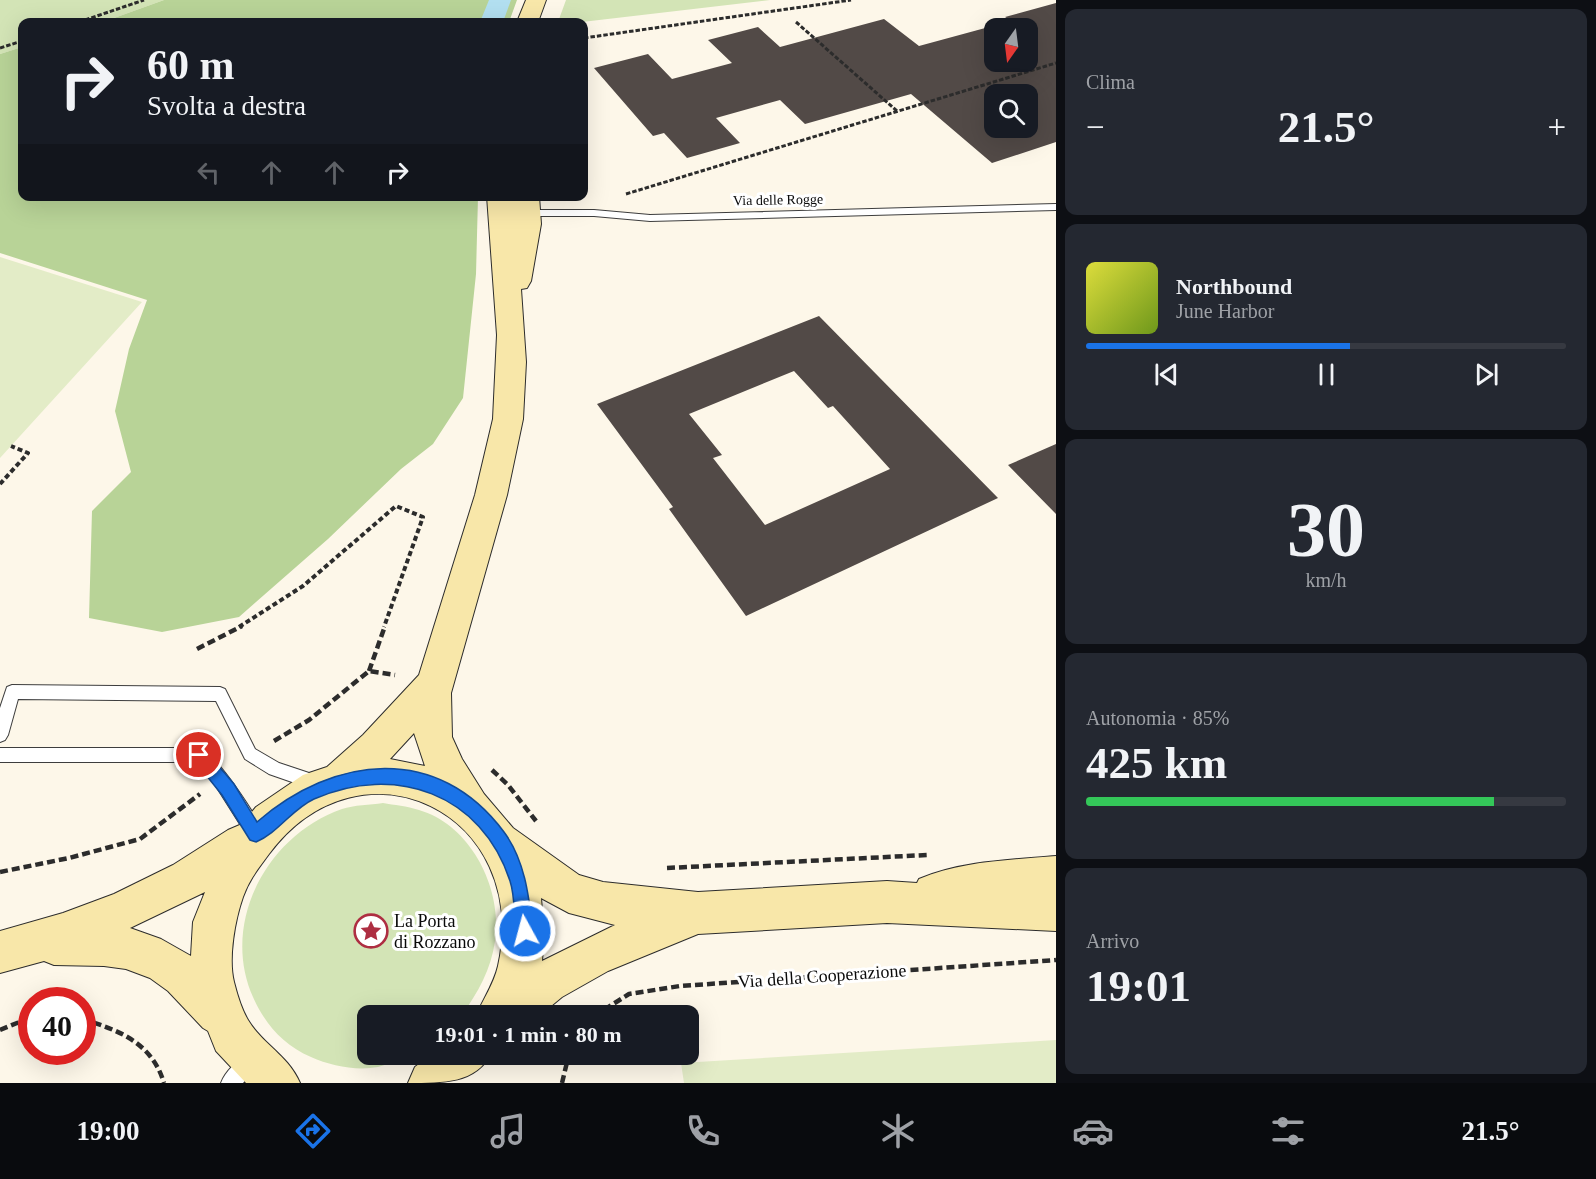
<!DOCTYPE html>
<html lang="it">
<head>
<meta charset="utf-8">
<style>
  :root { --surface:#171b24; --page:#242831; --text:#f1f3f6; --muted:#9ea1a6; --line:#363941; --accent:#1a73e8 }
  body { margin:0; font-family:Georgia,serif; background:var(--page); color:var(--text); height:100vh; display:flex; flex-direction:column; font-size:22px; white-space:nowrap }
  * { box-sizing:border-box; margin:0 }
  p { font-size:20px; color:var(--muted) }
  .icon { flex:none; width:33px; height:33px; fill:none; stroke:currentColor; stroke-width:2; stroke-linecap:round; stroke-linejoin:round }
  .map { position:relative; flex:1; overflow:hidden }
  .details { display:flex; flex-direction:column; gap:9px; padding:9px; background:#0d0f14; width:540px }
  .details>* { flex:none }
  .guide { position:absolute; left:18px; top:18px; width:570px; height:183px; border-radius:12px; box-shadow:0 6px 24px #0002; background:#171b24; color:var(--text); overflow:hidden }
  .needle { width:39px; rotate:194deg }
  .controls { position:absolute; left:984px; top:18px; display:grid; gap:12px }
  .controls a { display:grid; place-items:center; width:54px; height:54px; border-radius:12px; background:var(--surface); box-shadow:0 6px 24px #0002; font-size:30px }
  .speed { position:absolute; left:18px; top:987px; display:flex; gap:12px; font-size:30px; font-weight:700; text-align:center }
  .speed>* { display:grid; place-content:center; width:78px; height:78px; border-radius:50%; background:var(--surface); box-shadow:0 6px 24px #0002; line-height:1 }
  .speed .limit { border:9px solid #d22; background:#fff; color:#111 }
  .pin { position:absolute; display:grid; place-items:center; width:51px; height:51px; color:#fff; margin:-26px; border:3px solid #fff; border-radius:50%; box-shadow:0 2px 6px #0007 }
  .me { position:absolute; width:66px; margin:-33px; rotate:353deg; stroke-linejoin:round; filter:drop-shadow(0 0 4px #0008) }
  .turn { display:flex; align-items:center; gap:21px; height:126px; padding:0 30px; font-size:27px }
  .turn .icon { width:78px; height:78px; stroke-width:2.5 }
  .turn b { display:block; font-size:42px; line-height:51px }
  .lanes { display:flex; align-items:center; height:57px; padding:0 30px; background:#0003; justify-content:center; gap:30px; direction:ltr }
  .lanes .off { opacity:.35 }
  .big { font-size:45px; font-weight:700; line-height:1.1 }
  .details .tile { flex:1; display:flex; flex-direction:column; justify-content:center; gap:9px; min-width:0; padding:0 21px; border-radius:12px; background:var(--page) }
  .details .dial { align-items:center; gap:0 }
  .dial b { font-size:78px; line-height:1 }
  .song { display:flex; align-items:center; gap:18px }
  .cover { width:72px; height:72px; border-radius:9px; background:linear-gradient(135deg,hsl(60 70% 55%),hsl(80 70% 35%)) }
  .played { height:6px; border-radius:3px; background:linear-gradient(90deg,var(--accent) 55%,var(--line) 55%) }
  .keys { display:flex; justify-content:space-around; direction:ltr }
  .heat { display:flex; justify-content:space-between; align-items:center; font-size:33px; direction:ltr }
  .charge { height:9px; border-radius:4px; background:linear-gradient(90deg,#34c759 85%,var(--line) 0) }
  .trip { position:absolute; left:357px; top:1005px; width:342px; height:60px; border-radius:12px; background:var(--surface); box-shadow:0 6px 24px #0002; font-weight:700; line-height:60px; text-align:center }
  .menu { display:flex; height:96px; justify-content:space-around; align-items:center; background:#090b0e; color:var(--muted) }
  .menu .icon { width:42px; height:42px }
  .menu .active { color:var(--accent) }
  .menu b { font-size:27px; color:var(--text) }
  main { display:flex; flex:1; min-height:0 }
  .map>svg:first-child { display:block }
</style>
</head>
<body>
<main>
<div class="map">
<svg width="1056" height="1083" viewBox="0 0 1056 1083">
  <rect width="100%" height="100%" fill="#fdf7e9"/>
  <path fill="#d3e4b6" d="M0,0H164L103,22H22V47L0,54Z
    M566,0H770L582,22H558Z
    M383,803C394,805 407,806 419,810C471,825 503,889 495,941C491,970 478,992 462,1015L368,1016V1054L413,1055C402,1058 390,1064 378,1067C356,1071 331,1066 311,1057C283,1045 265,1024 253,997C220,923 267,835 342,809C354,805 370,805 383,803Z"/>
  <path fill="#b8d397" d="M164,0H517L509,22H103Z
    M22,47V196L478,197L476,274L463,398L433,444L401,469L328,539L239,617L162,632L89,618L92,511L131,472L115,411L129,349L147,300L0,253V54Z"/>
  <path fill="#e3ecc7" d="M0,257L142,302L0,458Z
    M1056,1040V1083H684L681,1063Z"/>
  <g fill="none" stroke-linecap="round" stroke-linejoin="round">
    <path fill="#b2dff0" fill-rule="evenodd" d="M489,0H511L503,22H480Z"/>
  </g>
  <path fill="#524a47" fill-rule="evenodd" d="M1056,3V142L992,163L911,94L805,124L780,100L716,118L740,143L687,158L664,133L653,136L594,68L648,54L672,79L732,63L708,40L758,27L780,47L884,19L919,46L1011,21L1005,17ZM994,28H1028V62H994ZM994,94H1028V128H994Z
    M819,316L998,498L746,616L669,509L673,507L597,404ZM794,371L828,408L833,406L890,469L765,525L713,458L722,455L689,414Z
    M1056,444V514L1008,465Z"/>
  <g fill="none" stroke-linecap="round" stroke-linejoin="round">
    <g stroke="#3d3d3d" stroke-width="2">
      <path id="lane" d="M1056,204V210L650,221L594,216H524L519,213L524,210H594L650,215Z
        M12,685L220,687L225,689L255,749L279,763L321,777L323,782L321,787L315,790L269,774L245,759L216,701L18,699L8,735L5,740L0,742V708L7,687Z
        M0,748H199C217,755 256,815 264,834L262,840L256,842L250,840L214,783L195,762H0Z
        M249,1054L255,1057L258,1063L255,1069L243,1083H221C225,1072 238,1059 249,1054Z"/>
    </g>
    <g stroke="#2c2c2c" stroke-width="2">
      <path id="secondary" d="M526,0H546L538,22H517Z
        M487,196H513L515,227L513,196H539L541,224L531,281L527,288L521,289L526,362L523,419L507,495L451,693L452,737L462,759L484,794L513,828L579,875L603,882L698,892L887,881L917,883L919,879C961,861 1010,860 1056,856V931L887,923L698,934L608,971L562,997L539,1016H476C483,999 494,984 498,966C532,813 361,730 269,854C258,869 249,880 243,897C235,920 228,958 234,982C237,994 242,1010 248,1020C262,1044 288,1055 300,1083H246L216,1051L208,1031L203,1028L168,991L150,978L126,969L104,966L54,965L44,961L0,973V931L63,913L114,894L173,865L228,830L242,824L256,807L303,775L327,767L363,735L419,675L475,495L493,419L497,335ZM414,733L425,766L390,759ZM205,892L193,922L191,956L161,939L130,928ZM541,898L569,913L615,925L542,961L544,935Z
        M432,1054H491C475,1083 445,1083 408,1083L415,1067Z"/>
    </g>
    <path stroke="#2c2c2c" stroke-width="3" stroke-dasharray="4.5 2" stroke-linecap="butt" d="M79,22L144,0
      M796,22L897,111
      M584,38L851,0
      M0,48L22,41
      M626,194L1056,63"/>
    <path stroke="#2c2c2c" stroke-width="4" stroke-dasharray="5 3" stroke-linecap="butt" d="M0,484L28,453L11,446
      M239,627L303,586L396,506L423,517L384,627"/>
    <path stroke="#2c2c2c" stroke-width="4.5" stroke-dasharray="8 4" stroke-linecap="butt" d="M197,649L242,626
      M369,671L385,626
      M274,741L309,720L369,671L395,675
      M492,770L508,785L536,821
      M667,868L927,855
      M0,872L69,858L140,839L200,794
      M594,1016L629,994L680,986L1056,960
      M82,1019C119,1030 152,1043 164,1083
      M0,1030L17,1023L32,1021
      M562,1083L569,1054"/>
    <use href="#lane" fill="#fff" fill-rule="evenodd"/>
    <use href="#secondary" fill="#f8e7a9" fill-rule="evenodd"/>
  </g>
  <path fill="#1a73e8" stroke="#114b97" stroke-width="1.5" d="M199,748L205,750L234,784L257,822C334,755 438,743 504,832C525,860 529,897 533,931L531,937L525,940L518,937L516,931C514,915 515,896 510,881C482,794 395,763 314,799C292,809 278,833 256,842L250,840L222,795L194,760L192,755L194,750Z"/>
  <defs>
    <g id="sight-ring" transform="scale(1.725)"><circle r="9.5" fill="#fff" stroke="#ae2e42" stroke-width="1.5"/><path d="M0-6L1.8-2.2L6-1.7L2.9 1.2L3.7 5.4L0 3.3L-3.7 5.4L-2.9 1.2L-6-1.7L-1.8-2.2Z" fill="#ae2e42"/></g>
  </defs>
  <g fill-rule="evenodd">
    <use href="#sight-ring" x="371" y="931"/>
  </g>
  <g text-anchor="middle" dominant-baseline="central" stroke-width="6" stroke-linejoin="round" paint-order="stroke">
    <g font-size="14" fill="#0a0a0a" stroke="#fff">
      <text transform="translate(778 200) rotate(-1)">Via delle Rogge</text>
    </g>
    <g font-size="18" fill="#0a0a0a" stroke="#fff" text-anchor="start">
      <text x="394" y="921">La Porta<tspan x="394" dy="21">di Rozzano</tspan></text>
    </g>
    <g font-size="18" fill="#0a0a0a" stroke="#fff">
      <text transform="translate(822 976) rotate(-4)">Via della Cooperazione</text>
    </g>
  </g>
</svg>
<div class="controls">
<a><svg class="needle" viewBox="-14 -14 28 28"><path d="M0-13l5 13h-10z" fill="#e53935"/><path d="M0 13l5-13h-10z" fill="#9ea1a6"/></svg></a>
<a><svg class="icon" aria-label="search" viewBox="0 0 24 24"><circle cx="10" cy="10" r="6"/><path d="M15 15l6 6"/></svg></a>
</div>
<div class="speed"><div class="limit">40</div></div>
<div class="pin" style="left:199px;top:755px;background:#d93025"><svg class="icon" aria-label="arrive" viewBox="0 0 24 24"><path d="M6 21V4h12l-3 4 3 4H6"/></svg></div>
<svg class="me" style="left:525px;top:931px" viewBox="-20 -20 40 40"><circle r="17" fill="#1a73e8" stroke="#fff" stroke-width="3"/><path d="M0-11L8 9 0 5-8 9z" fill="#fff"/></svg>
<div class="trip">19:01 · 1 min · 80 m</div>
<div class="guide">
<div class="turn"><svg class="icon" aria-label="right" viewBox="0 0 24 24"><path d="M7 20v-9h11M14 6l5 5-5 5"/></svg><div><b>60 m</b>Svolta a destra</div></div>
<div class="lanes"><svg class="icon off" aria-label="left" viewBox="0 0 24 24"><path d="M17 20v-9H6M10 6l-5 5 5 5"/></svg><svg class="icon off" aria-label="ahead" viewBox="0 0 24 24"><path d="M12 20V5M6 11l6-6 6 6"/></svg><svg class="icon off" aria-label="ahead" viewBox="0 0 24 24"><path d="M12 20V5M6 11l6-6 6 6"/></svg><svg class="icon" aria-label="right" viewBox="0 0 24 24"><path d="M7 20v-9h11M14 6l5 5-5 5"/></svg></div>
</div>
</div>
<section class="details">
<div class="tile"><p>Clima</p>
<div class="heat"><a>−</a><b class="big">21.5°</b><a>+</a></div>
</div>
<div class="tile">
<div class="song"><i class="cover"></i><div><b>Northbound</b><p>June Harbor</p></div></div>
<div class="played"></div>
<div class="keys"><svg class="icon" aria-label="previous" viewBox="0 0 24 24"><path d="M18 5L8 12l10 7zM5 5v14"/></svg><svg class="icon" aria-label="pause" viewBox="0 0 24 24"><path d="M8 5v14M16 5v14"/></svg><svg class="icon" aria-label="next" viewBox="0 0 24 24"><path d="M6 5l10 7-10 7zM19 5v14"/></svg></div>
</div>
<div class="tile dial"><b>30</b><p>km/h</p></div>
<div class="tile"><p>Autonomia · 85%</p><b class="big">425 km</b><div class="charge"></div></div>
<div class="tile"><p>Arrivo</p><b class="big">19:01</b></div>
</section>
</main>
<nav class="menu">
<b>19:00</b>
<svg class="icon active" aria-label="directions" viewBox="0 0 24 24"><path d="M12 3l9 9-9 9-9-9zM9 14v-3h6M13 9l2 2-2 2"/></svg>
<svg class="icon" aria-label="music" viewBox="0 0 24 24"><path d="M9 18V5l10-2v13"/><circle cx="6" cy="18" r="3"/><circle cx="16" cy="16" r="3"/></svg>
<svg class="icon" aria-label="phone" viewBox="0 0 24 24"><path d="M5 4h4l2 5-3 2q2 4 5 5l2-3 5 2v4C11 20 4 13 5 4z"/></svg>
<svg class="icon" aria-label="climate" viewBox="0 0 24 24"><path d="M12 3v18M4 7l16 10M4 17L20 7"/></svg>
<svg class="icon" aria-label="car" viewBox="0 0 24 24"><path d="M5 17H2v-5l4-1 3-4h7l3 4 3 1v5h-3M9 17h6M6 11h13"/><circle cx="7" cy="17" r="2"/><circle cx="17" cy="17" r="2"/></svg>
<svg class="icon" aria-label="filters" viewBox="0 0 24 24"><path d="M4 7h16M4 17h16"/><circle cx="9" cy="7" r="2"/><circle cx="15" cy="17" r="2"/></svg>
<b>21.5°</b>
</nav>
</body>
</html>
